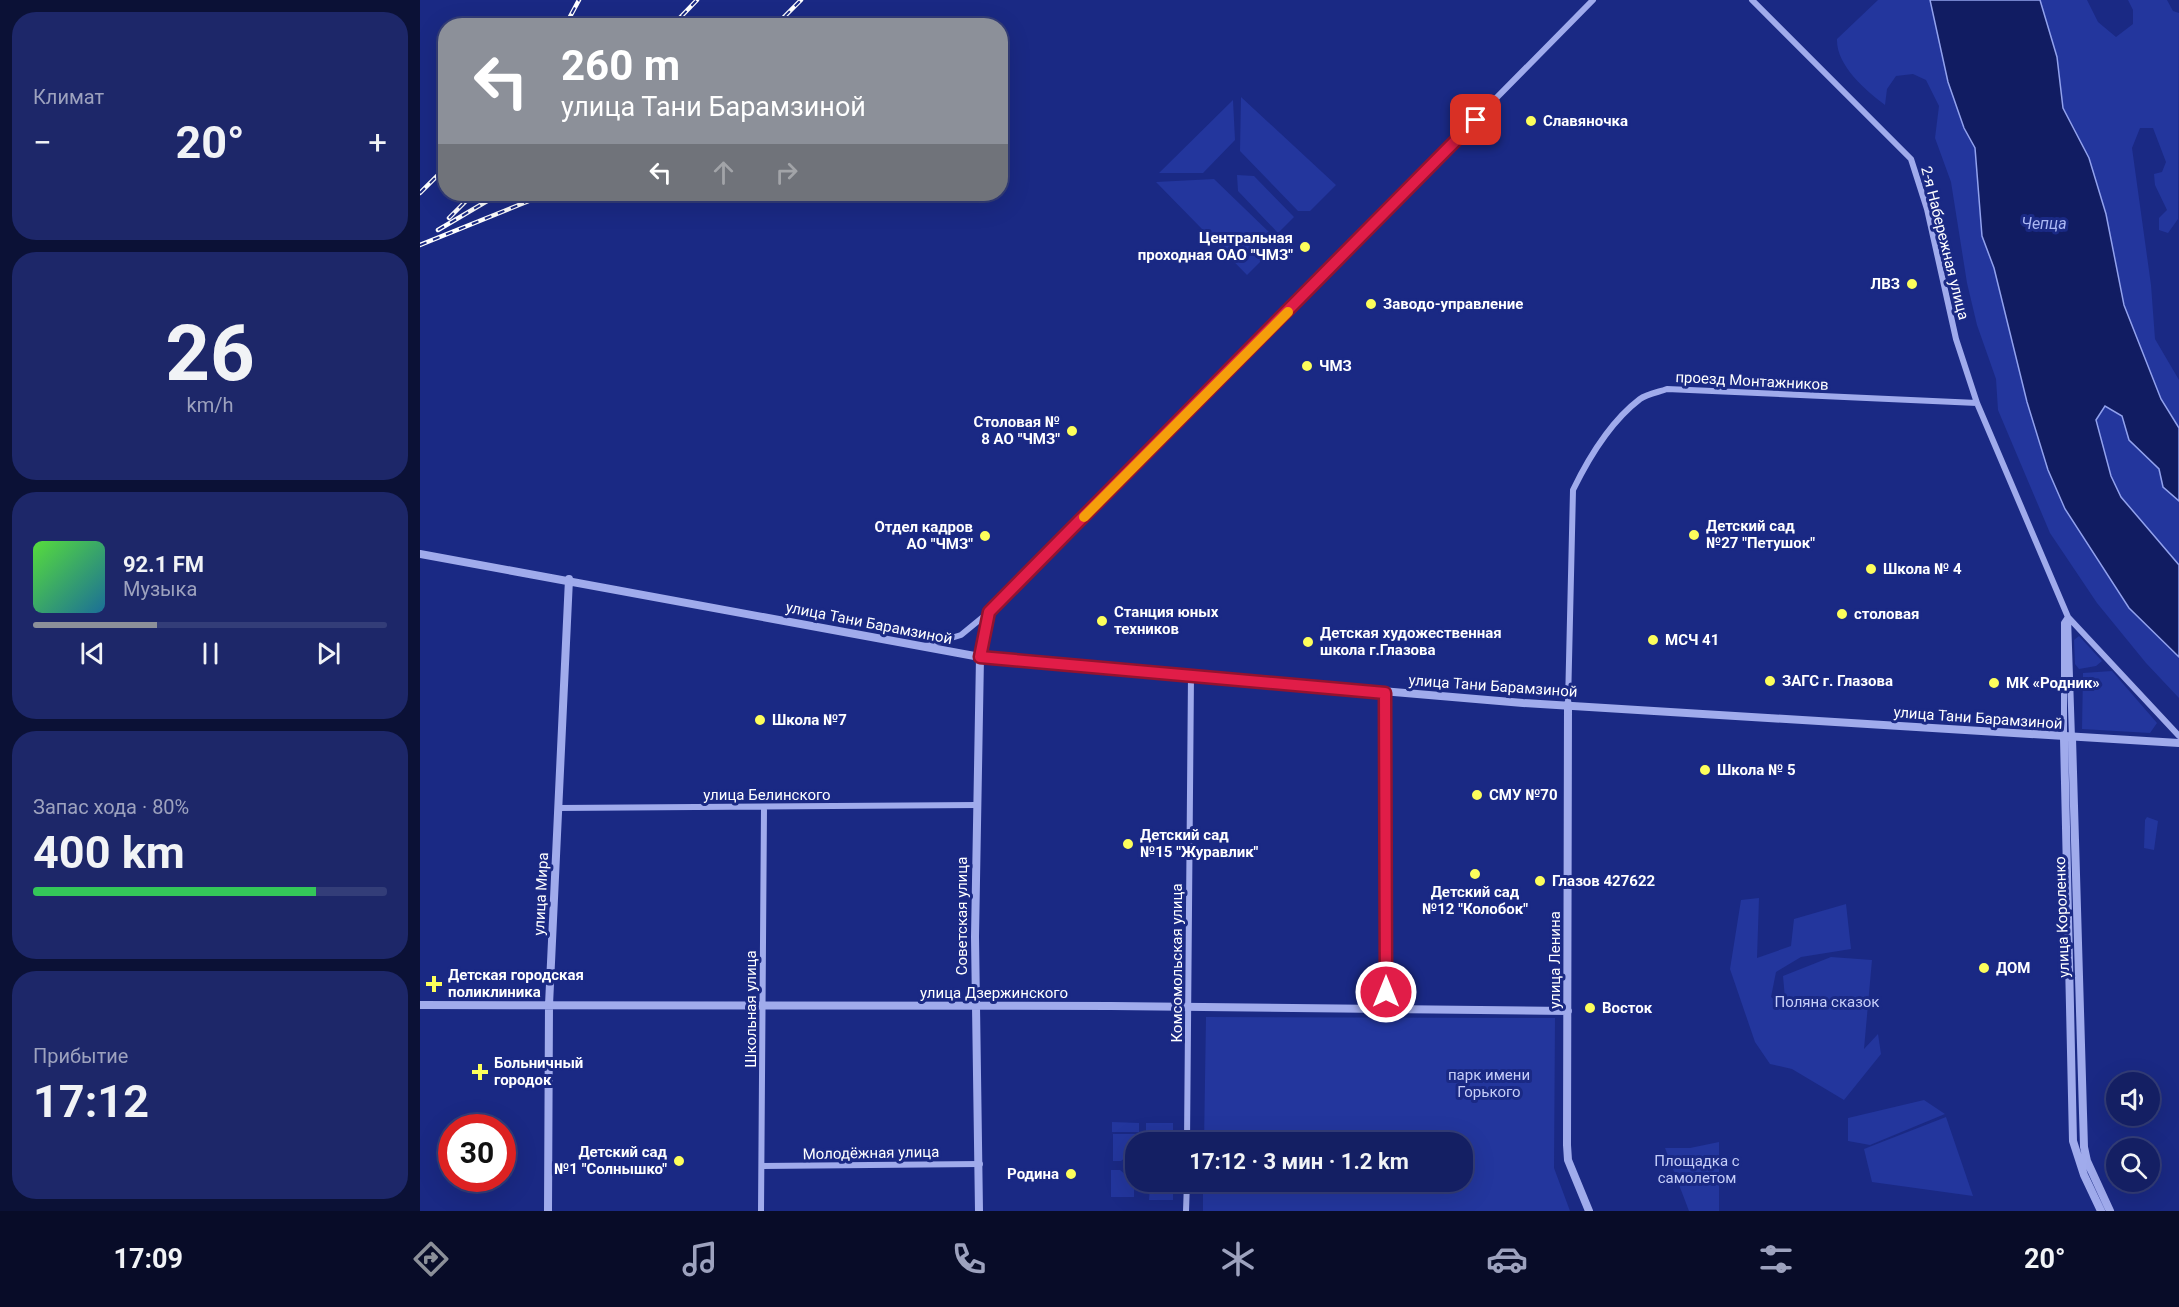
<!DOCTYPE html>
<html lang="ru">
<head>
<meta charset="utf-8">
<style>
  :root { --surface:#141f63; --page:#1d2769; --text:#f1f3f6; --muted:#9da2be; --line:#333d78; --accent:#8c9099 }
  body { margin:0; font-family:Roboto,sans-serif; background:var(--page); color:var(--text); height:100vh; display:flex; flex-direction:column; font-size:22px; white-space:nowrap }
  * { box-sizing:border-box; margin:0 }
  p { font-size:20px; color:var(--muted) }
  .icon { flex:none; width:33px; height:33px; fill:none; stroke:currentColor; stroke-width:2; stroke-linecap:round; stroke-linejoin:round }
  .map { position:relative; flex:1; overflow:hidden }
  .sheet { display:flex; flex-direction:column; gap:12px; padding:12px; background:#0b1136; width:420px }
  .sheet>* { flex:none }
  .hud { position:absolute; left:18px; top:18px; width:570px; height:183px; border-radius:24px; box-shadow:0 6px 24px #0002,0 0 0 2px var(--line); background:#8c9099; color:#fff; overflow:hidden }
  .controls { position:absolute; left:1686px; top:1072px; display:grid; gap:12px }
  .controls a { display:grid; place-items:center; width:54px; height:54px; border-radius:50%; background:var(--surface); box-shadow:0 6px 24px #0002,0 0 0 2px var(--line); font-size:30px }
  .speed { position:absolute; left:18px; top:1114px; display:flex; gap:12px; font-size:30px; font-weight:700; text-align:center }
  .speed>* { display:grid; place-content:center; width:78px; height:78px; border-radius:50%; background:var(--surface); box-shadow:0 6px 24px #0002,0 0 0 2px var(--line); line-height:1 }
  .speed .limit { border:9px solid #d22; background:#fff; color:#111 }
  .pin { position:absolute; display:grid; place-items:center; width:51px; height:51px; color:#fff; margin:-26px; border-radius:12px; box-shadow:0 3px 9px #0006 }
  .me { position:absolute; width:66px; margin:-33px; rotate:0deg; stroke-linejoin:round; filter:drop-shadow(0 0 4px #0008) }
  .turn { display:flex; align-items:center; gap:21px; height:126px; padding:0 24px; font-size:27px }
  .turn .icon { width:78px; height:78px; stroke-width:2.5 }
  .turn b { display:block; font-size:42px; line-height:51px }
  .lanes { display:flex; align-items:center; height:57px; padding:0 24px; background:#0003; justify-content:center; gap:30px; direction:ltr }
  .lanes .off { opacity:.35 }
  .big { font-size:45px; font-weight:700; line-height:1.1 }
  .sheet .card { flex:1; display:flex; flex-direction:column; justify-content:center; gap:9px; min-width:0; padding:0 21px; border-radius:24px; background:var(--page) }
  .sheet .dial { align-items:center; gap:0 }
  .dial b { font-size:78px; line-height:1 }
  .song { display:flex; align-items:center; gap:18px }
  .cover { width:72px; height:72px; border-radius:9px; background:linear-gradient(135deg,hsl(110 70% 55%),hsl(200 70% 35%)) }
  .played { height:6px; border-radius:3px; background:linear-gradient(90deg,var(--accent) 35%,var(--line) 35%) }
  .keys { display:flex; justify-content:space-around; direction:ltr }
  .heat { display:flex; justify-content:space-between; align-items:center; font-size:33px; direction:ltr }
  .charge { height:9px; border-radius:4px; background:linear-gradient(90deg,#34c759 80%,var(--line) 0) }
  .trip { position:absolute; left:705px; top:1132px; width:348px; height:60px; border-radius:24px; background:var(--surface); box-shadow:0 6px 24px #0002,0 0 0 2px var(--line); font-weight:700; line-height:60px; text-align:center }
  .dock { display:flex; height:96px; justify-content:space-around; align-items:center; background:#080c28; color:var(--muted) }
  .dock .icon { width:42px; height:42px }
  .dock .current { color:var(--accent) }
  .dock b { font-size:27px; color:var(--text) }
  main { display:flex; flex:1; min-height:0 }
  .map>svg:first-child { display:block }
</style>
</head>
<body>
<main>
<section class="sheet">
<div class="card"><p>Климат</p>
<div class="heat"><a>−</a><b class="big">20°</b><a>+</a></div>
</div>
<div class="card dial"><b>26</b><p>km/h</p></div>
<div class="card">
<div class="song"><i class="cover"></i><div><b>92.1 FM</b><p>Музыка</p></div></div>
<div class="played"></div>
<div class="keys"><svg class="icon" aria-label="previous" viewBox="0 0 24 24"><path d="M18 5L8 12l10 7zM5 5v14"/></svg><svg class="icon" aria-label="pause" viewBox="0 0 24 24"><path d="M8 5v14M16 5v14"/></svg><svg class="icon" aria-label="next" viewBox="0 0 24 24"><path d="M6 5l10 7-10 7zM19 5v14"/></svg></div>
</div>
<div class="card"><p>Запас хода · 80%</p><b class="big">400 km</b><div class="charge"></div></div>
<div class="card"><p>Прибытие</p><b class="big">17:12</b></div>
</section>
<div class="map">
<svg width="1759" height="1211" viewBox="0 0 1759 1211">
  <rect width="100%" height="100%" fill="#1a2984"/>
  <path fill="#23369d" d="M1458,0H1510L1528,82L1544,128L1555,148L1562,236L1574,268L1599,367L1709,608L1759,657V698L1726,663L1677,603L1630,533L1578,410L1576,379L1557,325L1547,283L1531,182L1515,138L1519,106L1506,80L1493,74L1476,76L1467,89L1465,105C1445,90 1416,65 1417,39Z
    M1620,0H1667L1678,22L1696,37L1713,24V10L1708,0H1747L1753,11L1759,13L1758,219L1748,233L1739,230V218L1747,210L1735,185L1734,174L1742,172L1746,162L1733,128H1720L1712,148L1731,285L1735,339L1759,380V428L1741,399L1705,306L1686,214L1655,129L1643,108L1637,57Z
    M821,97L916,185L890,211H878L820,151Z
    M813,100L815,140L783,173H739Z
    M817,175L834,176L874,217L858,233L818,191Z
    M794,179L853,236L851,251L827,275L736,182Z
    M1685,406L1702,416L1709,440L1739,469L1743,487L1759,501V565L1701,497L1691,476L1676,420Z
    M1659,636L1682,661L1676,666L1659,669L1655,664L1654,640Z
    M1692,671L1737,723L1730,733L1662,729L1663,673Z
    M1727,817L1738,821L1734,850L1724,848L1725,820Z
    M1339,898L1337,958L1371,946L1374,919L1426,904L1431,949L1381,957L1356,972L1351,997L1366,1010L1363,976L1411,957L1452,960L1444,1049L1458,1034L1461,1054L1424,1100L1372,1069L1350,1064L1335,1042L1310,969L1321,900Z
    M786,1017L1135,1018L1134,1168L1150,1211H783V1182H1042V1143H784Z
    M1504,1100L1525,1114L1450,1145L1428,1141V1118Z
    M1526,1117L1553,1196L1452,1182L1444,1149Z
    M692,1122L719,1123V1132H692Z
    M726,1123H753V1132H726Z
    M693,1134H716L715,1150L701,1161H693Z
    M1299,1142V1211H1269L1245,1148H1270Z
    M691,1170H700L714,1182V1197H691Z
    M734,1182H753V1200H729L730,1185Z"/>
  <path fill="#111c62" stroke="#92a2ee" stroke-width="1.5" d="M1510,0H1620L1637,57L1643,108L1669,158L1686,214L1704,305L1741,399L1759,428V501L1743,487L1739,469L1709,440L1702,416L1685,406L1676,420L1691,476L1701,497L1759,565V657L1709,608L1645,509L1628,470L1607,402L1574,268L1562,236L1555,148L1544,128L1528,82Z"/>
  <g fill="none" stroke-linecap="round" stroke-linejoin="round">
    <path stroke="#a0abec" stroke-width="6" d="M1332,0L1491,159L1507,209L1536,339L1557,403L1648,617L1759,736
      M1648,617L1652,738
      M505,646L541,635L569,612
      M560,657L569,612L1173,0
      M965,693L966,1009
      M1148,704L1153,490C1169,457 1191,421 1220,399C1227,394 1239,392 1247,389L1557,403
      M1644,738V623L1648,617
      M138,808L557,805
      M767,1143L771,675
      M342,1166L560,1164
      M341,1211L344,808
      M766,1211L767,1182"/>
    <path stroke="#a0abec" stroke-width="8" d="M0,554L560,657L1103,703L1759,743
      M1148,704L1147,1145L1148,1160L1169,1211
      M1644,738L1653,1141L1664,1175L1681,1211
      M1652,738L1664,1147L1667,1161L1690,1211
      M0,1005L691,1006L1148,1011
      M128,1211L129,1005L149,579
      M559,1211L555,937L560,657"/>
    <g stroke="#fff" stroke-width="4.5">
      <path id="rail" d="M145,26L159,0
        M252,26L277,0
        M355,26L381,0
        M0,193L26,167
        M29,218L53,194
        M18,230L79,194
        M0,245L126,194"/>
    </g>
    <use href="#rail" stroke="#1a2984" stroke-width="2" stroke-dasharray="7" stroke-linecap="butt"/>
  </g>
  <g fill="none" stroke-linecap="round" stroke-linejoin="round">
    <g stroke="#92132f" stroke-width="15">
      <path id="route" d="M966,992L965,693L560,657L569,612L1056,120"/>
    </g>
    <use href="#route" stroke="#e11d48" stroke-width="10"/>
    <path stroke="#f59e0b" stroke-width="10" d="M664,517L868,312"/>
  </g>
  <g fill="#fdfe5b" stroke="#1a2984" stroke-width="2">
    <circle cx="1111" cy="121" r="6"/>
    <circle cx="885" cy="247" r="6"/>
    <circle cx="1492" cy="284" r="6"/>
    <circle cx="951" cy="304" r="6"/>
    <circle cx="887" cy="366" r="6"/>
    <circle cx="652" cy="431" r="6"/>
    <circle cx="1274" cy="535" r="6"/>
    <circle cx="565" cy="536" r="6"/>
    <circle cx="1451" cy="569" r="6"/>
    <circle cx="1422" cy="614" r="6"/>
    <circle cx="682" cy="621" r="6"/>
    <circle cx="1233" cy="640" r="6"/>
    <circle cx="888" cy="642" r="6"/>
    <circle cx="1350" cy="681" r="6"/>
    <circle cx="1574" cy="683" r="6"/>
    <circle cx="340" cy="720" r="6"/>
    <circle cx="1285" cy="770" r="6"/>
    <circle cx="1057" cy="795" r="6"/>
    <circle cx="708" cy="844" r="6"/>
    <circle cx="1055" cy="874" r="6"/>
    <circle cx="1120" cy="881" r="6"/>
    <circle cx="1564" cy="968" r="6"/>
    <path d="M11 975h6v6h6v6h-6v6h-6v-6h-6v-6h6z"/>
    <circle cx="1170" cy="1008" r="6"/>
    <path d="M57 1063h6v6h6v6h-6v6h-6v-6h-6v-6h6z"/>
    <circle cx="259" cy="1161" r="6"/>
    <circle cx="651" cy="1174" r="6"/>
  </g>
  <g text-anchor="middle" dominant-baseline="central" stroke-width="6" stroke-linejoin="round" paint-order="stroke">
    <g font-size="15" font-weight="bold" fill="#fff" stroke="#1a2984" text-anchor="start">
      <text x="1123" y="121">Славяночка</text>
      <text x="873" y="238" text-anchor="end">Центральная<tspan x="873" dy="17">проходная ОАО "ЧМЗ"</tspan></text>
      <text x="1480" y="284" text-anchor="end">ЛВЗ</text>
      <text x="963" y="304">Заводо-управление</text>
      <text x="899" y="366">ЧМЗ</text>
      <text x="640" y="422" text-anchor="end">Столовая №<tspan x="640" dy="17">8 АО "ЧМЗ"</tspan></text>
      <text x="1286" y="526">Детский сад<tspan x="1286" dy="17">№27 "Петушок"</tspan></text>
      <text x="553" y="527" text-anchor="end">Отдел кадров<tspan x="553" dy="17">АО "ЧМЗ"</tspan></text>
      <text x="1463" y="569">Школа № 4</text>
      <text x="694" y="612">Станция юных<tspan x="694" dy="17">техников</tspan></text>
      <text x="1434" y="614">столовая</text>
      <text x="900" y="633">Детская художественная<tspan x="900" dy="17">школа г.Глазова</tspan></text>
      <text x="1245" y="640">МСЧ 41</text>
      <text x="1362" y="681">ЗАГС г. Глазова</text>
      <text x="1586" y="683">МК «Родник»</text>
      <text x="352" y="720">Школа №7</text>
      <text x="1297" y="770">Школа № 5</text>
      <text x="1069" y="795">СМУ №70</text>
      <text x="720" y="835">Детский сад<tspan x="720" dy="17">№15 "Журавлик"</tspan></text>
      <text x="1132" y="881">Глазов 427622</text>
      <text x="1055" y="892" text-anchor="middle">Детский сад<tspan x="1055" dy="17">№12 "Колобок"</tspan></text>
      <text x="1576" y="968">ДОМ</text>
      <text x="28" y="975">Детская городская<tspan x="28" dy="17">поликлиника</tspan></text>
      <text x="1182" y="1008">Восток</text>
      <text x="74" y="1063">Больничный<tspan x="74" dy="17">городок</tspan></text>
      <text x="247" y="1152" text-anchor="end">Детский сад<tspan x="247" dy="17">№1 "Солнышко"</tspan></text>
      <text x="639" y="1174" text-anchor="end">Родина</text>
    </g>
    <g font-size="15" fill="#fff" stroke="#1a2984">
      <text transform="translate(1525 243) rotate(76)">2-я Набережная улица</text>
      <text transform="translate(1332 381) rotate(3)">проезд Монтажников</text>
      <text transform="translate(449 623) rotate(11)">улица Тани Барамзиной</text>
      <text transform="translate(1073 686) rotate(4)">улица Тани Барамзиной</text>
      <text transform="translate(1558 718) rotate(4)">улица Тани Барамзиной</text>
      <text x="347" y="795">улица Белинского</text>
      <text transform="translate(121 894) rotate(-87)">улица Мира</text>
      <text transform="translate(542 916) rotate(-90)">Советская улица</text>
      <text transform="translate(1642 917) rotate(-92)">улица Короленко</text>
      <text transform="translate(1135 960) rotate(-90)">улица Ленина</text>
      <text transform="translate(757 963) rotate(-90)">Комсомольская улица</text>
      <text x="574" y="993">улица Дзержинского</text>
      <text transform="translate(331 1009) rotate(-90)">Школьная улица</text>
      <text transform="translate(451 1153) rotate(-1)">Молодёжная улица</text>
    </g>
    <g font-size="15" fill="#c5cdf9" stroke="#1a2984">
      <text x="1407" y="1002">Поляна сказок</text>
      <text x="1069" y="1075">парк имени<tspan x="1069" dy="17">Горького</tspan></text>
      <text x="1277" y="1161">Площадка с<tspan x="1277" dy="17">самолетом</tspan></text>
    </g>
    <g font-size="16" font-style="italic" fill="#abb7f3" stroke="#1a2984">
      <text x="1624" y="223">Чепца</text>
    </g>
  </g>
</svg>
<div class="controls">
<a><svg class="icon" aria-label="sound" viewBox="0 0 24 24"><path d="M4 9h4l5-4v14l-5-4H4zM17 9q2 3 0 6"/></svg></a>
<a><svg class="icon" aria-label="search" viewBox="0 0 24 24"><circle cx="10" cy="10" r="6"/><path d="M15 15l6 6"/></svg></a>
</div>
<div class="speed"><div class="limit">30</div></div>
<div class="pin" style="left:1056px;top:120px;background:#d93025"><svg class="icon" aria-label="arrive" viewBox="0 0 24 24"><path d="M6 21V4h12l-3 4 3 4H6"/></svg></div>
<svg class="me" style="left:966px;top:992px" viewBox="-20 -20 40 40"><circle r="17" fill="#e11d48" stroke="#fff" stroke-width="3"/><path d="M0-11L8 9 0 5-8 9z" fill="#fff"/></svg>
<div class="trip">17:12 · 3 мин · 1.2 km</div>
<div class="hud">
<div class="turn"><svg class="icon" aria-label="left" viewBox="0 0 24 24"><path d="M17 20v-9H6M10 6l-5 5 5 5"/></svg><div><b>260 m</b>улица Тани Барамзиной</div></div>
<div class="lanes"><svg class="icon" aria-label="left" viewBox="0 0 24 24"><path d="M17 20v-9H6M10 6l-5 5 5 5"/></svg><svg class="icon off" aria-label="ahead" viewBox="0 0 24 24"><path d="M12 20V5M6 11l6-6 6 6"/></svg><svg class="icon off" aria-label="right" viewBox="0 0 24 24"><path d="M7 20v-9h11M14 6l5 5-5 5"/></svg></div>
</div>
</div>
</main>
<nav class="dock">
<b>17:09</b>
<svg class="icon current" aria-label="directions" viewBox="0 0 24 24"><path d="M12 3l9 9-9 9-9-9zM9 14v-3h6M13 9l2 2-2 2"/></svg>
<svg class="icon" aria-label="music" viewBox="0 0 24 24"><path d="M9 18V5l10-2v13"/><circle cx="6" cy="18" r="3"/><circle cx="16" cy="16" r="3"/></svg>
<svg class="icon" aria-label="phone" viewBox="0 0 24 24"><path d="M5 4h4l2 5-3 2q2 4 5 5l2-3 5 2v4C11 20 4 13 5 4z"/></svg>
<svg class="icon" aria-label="climate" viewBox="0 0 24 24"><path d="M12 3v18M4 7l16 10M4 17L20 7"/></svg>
<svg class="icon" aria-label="car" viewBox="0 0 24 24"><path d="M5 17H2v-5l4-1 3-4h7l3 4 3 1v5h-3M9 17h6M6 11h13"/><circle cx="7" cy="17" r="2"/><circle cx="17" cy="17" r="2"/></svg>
<svg class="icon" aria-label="filters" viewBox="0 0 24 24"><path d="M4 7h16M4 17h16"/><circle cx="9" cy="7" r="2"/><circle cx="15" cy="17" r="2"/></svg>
<b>20°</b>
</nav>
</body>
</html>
